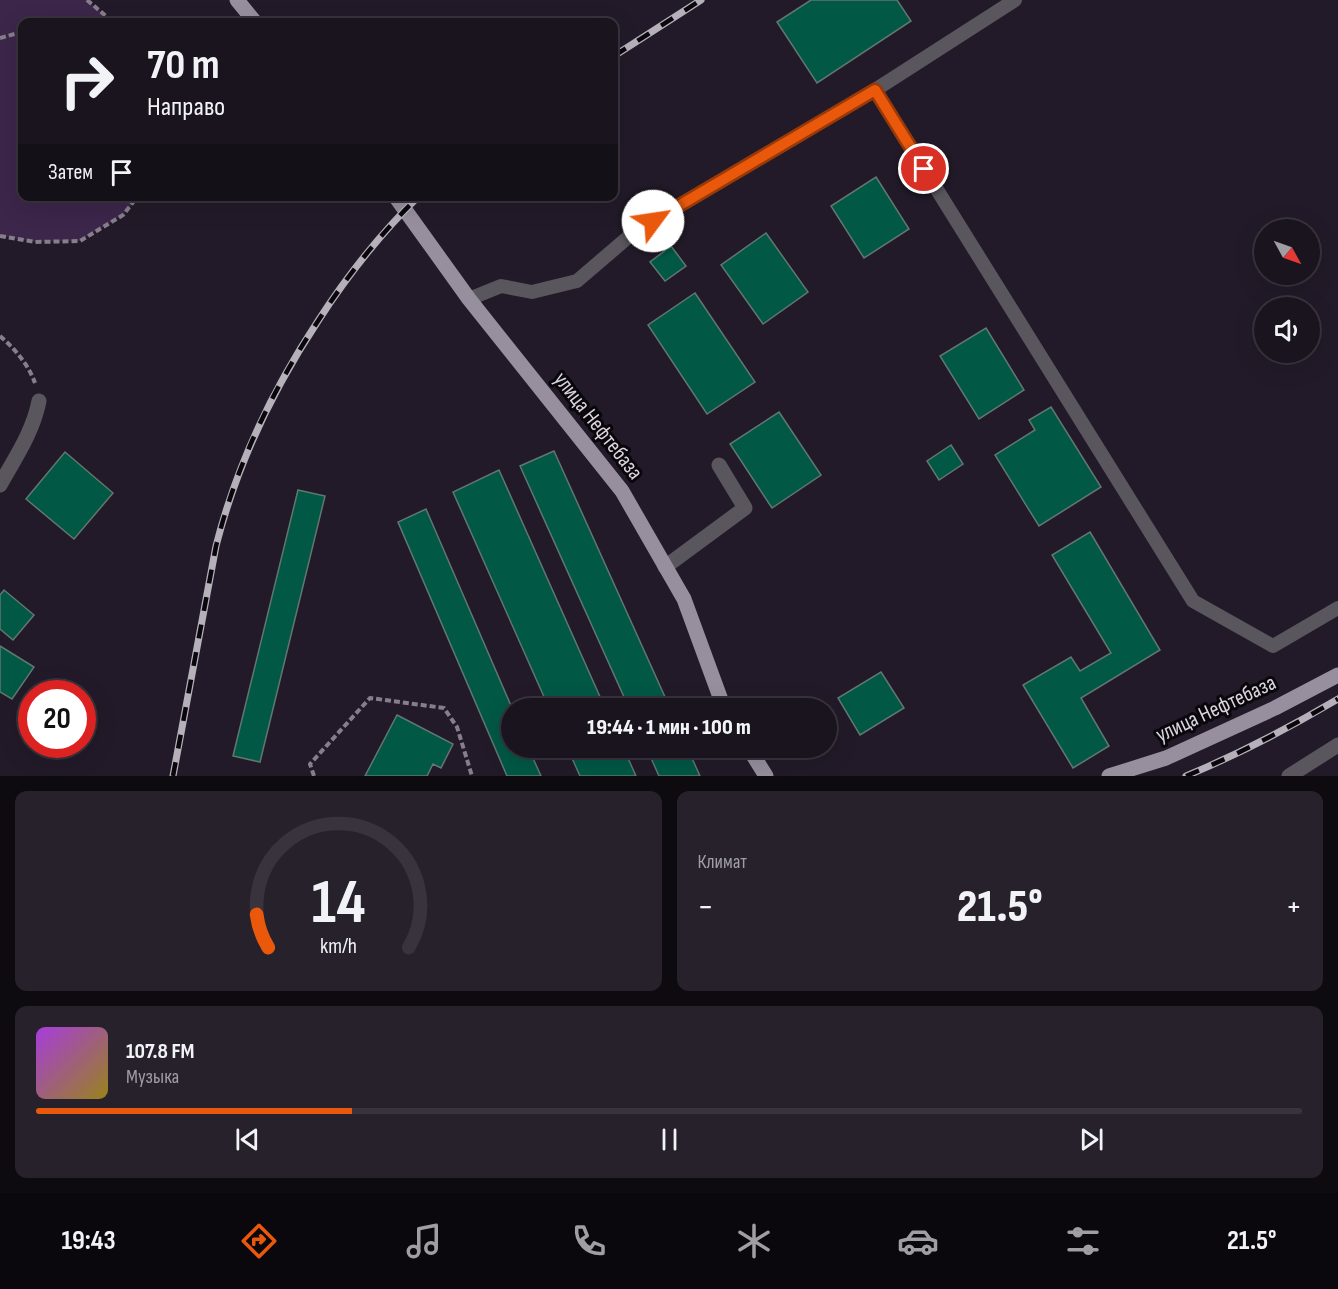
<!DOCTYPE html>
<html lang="ru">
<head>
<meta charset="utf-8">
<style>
  :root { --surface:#1a141e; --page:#27212b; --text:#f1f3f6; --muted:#9f9ea4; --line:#38333c; --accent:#ea580c }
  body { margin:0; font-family:"Sofia Sans Condensed",sans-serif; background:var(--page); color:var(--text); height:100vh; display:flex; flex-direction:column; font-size:22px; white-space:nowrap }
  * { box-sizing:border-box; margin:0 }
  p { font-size:20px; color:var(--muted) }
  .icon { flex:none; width:33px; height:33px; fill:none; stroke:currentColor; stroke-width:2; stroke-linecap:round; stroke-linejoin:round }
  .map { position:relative; height:776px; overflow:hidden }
  .drawer { display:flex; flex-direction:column; gap:15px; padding:15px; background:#0e0b10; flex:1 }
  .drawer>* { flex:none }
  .guide { position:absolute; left:18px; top:18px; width:600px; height:183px; border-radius:12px; box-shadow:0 6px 24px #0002,0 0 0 2px var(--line); background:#1a141e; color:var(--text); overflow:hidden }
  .needle { width:39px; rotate:130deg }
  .controls { position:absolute; left:1254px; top:219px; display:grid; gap:12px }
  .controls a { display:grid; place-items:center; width:66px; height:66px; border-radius:50%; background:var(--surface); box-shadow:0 6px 24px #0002,0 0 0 2px var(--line); font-size:30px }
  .speed { position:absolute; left:18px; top:680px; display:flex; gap:12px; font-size:30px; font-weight:700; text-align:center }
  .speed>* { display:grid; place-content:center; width:78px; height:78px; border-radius:50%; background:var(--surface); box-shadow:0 6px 24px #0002,0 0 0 2px var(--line); line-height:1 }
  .speed .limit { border:9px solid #d22; background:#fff; color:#111 }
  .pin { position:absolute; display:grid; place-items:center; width:51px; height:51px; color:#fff; margin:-26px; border:3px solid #fff; border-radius:50%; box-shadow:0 2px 6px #0007 }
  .me { position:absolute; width:66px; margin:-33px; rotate:59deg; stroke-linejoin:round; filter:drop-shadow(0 0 4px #0008) }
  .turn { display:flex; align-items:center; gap:21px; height:126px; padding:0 30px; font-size:27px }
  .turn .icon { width:78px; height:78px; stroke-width:2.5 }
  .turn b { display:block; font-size:42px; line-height:51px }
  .then { display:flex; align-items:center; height:57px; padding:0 30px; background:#0003; gap:12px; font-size:22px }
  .big { font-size:45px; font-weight:800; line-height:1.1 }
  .drawer .tile { flex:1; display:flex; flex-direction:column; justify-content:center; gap:9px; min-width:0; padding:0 21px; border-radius:12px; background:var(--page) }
  .drawer .dial { align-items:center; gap:0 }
  .dial svg { height:156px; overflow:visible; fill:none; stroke:var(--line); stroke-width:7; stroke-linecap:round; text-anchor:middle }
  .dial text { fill:var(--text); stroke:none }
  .song { display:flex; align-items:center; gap:18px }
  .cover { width:72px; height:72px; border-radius:9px; background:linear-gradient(135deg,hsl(280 70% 55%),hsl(50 70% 35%)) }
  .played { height:6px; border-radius:3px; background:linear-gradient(90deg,var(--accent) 25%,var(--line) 25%) }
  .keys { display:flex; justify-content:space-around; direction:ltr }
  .heat { display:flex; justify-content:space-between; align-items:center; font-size:33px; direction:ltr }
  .drawer .tiles { flex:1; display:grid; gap:15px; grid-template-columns:1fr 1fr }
  .tile:last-child { grid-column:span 2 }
  .trip { position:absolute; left:501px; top:698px; width:336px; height:60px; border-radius:30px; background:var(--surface); box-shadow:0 6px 24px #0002,0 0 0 2px var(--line); font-weight:800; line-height:60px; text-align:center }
  .menu { display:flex; height:96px; justify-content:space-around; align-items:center; background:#0a080c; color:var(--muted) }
  .menu .icon { width:42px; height:42px }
  .menu .current { color:var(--accent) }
  .menu b { font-size:27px; color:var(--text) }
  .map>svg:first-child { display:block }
</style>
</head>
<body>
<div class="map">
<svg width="1338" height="776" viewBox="0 0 1338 776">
  <rect width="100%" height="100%" fill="#221a28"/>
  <path fill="#3c264a" d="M0,0H87L113,22H22V196L138,197L123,215L80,241L35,242L0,236Z"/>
  <path fill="#005845" stroke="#617770" stroke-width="1.5" d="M811,0H897L911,21L817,83L777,22Z
    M876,177L909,229L864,258L831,206Z
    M766,233L808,292L763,324L721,265Z
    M671,246L686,266L665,281L650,262Z
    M695,293L755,382L707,414L648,325Z
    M986,328L1024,390L979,419L940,356Z
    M1051,407L1101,487L1039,526L995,455L1035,430L1029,420Z
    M779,412L821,475L772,508L730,444Z
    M951,445L963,464L939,480L927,461Z
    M554,451L670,708H629L520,466Z
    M65,452L113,493L74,539L26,499Z
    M499,470L605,708H549L453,492Z
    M298,490L325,496L260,762L233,756Z
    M426,509L512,708V747H528L541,776H507L398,522Z
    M1090,532L1160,650L1081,698L1109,746L1073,768L1023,685L1071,657L1080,671L1111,653L1052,555Z
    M4,590L34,615L13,640L0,629V595Z
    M0,646L34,667L12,699L0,692Z
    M881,672L904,708L860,735L838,698Z
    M397,715L453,744L441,768L433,764L427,776H365Z
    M567,747H623L636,776H580Z
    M646,747H687L700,776H659Z"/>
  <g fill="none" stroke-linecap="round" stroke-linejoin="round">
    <path stroke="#867f8b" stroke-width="4" stroke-dasharray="6 3" stroke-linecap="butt" d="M87,0L113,22
      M80,22H87
      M0,38L22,32
      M0,236L35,242L80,241L123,215L138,196
      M0,336C15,349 28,364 35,383
      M314,776L310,764L370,698L444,708L457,727L472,776"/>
    <path stroke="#5a565e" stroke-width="14" d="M875,90L1193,601L1273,646L1338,608
      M469,299L501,286L532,292L577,281L633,233L875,90L1015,0"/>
    <path stroke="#5a565e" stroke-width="15" d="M0,485C15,458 33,432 39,401
      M665,567L745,508L719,465
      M1289,776L1338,745"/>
    <path stroke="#978f9e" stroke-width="15" d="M237,0L255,22
      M395,196L469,299L622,491L684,599L724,708
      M748,747L766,776
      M1109,776L1166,758L1275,708L1338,675"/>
    <g stroke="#b6b0bb" stroke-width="7">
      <path id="rail" d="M614,56L701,0
        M173,776L216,546C237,464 271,392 318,321C347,276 380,234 419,196
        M1186,776C1239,754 1289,728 1338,699"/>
    </g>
    <use href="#rail" stroke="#0a070c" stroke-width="4.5" stroke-dasharray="14" stroke-linecap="butt"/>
  </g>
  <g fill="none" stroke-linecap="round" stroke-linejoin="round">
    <g stroke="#983908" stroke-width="15">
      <path id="route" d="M653,221L875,90L924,169"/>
    </g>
    <use href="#route" stroke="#ea580c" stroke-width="10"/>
  </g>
  <g text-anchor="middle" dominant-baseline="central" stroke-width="6" stroke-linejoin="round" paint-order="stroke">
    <g font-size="22" fill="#dad4de" stroke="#0a070c">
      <text transform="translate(598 426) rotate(52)">улица Нефтебаза</text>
      <text transform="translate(1216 709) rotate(-25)">улица Нефтебаза</text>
    </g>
  </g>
</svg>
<div class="controls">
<a><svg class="needle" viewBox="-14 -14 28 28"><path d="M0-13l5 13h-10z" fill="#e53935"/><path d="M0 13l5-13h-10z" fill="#9f9ea4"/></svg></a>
<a><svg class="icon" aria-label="sound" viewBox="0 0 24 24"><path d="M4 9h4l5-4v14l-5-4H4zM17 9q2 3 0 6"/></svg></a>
</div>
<div class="speed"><div class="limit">20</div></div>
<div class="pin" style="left:924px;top:169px;background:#d93025"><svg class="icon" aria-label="arrive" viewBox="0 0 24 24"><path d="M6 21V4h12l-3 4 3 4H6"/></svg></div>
<svg class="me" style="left:653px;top:221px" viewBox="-20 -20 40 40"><circle r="19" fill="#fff"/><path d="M0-13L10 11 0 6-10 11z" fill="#ea580c"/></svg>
<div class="trip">19:44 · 1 мин · 100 m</div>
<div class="guide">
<div class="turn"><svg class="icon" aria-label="right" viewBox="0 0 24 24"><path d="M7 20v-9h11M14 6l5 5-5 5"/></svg><div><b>70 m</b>Направо</div></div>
<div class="then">Затем<svg class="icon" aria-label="arrive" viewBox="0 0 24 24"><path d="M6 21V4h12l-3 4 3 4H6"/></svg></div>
</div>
</div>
<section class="drawer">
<div class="tiles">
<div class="tile dial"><svg viewBox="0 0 100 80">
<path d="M14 69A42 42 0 1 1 86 69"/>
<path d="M14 69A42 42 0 0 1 8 52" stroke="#ea580c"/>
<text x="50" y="56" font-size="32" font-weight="700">14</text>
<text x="50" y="72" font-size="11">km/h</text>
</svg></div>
<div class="tile"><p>Климат</p>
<div class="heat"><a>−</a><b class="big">21.5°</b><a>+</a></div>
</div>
<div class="tile">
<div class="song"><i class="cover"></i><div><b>107.8 FM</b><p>Музыка</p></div></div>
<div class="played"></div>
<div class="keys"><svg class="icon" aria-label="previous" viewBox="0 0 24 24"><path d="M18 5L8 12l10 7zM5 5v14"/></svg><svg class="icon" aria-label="pause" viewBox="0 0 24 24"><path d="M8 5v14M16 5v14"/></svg><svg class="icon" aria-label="next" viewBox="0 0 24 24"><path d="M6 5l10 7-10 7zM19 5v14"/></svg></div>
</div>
</div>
</section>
<nav class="menu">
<b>19:43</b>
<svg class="icon current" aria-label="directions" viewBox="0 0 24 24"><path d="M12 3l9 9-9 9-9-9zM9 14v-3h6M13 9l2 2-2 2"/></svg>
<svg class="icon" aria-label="music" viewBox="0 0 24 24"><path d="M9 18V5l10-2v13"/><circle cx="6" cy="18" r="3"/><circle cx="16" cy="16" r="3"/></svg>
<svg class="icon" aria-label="phone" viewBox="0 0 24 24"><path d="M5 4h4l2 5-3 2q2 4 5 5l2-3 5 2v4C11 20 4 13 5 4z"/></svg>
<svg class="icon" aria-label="climate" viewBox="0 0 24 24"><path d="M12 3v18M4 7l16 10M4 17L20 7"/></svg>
<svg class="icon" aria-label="car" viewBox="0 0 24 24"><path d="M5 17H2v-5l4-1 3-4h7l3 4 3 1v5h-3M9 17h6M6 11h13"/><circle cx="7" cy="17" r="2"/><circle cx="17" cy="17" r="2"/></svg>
<svg class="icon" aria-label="filters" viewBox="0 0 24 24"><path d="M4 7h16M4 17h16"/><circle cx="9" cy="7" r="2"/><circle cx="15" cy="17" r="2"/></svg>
<b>21.5°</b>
</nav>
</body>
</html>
